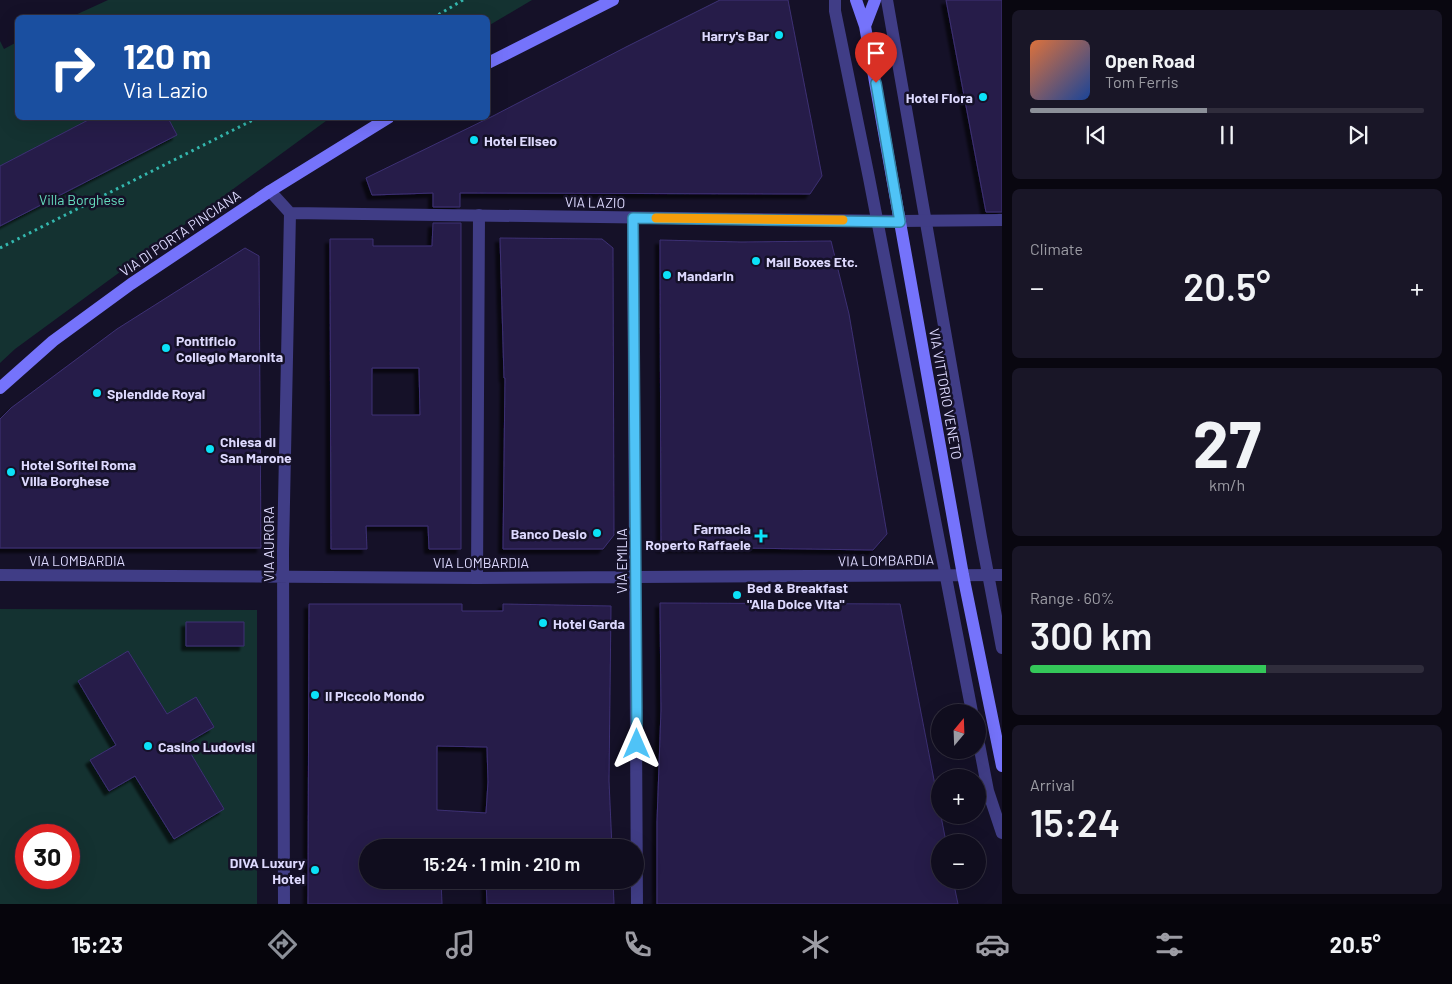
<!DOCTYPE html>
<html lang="en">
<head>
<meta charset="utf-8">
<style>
  :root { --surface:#100d1e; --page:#191627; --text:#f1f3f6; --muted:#9c9ca4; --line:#302d3c; --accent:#8c9099 }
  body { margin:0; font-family:Barlow,sans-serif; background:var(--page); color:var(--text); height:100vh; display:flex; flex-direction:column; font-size:19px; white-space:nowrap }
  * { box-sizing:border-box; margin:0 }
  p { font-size:16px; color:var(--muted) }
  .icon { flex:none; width:28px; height:28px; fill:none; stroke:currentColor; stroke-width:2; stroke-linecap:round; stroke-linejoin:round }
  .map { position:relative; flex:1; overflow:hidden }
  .sheet { display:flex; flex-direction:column; gap:10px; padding:10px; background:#090710; width:450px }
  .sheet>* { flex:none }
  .top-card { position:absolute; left:15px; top:15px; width:475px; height:105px; border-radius:8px; box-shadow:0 5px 20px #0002,0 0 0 1px var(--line); background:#1a4fa0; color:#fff; overflow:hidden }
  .needle { width:32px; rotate:19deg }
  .fabs { position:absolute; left:931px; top:704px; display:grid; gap:10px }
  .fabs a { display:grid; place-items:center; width:55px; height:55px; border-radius:50%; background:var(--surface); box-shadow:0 5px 20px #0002,0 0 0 1px var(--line); font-size:25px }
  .speed { position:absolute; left:15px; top:824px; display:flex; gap:10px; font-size:25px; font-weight:700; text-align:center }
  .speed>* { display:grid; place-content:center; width:65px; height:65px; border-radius:50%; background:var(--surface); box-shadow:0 5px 20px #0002,0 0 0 1px var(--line); line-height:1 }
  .speed .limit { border:8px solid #d22; background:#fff; color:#111 }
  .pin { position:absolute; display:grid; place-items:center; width:42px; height:42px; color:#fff; margin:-51px -21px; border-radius:50% 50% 50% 0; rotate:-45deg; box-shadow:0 0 5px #0007 }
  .pin .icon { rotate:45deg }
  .me { position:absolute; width:55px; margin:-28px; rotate:0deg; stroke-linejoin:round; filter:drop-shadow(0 0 4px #0008) }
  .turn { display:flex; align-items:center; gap:18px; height:105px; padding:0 25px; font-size:22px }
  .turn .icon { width:65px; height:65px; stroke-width:2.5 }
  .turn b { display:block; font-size:35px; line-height:42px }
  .big { font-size:38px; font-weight:600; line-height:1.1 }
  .sheet .widget { flex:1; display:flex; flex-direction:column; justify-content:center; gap:8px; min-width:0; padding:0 18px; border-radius:8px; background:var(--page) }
  .sheet .dial { align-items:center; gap:0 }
  .dial b { font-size:65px; line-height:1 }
  .song { display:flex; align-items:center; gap:15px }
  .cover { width:60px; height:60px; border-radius:8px; background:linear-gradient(135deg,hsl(20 70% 55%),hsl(220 70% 35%)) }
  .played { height:5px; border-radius:2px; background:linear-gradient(90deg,var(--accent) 45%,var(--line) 45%) }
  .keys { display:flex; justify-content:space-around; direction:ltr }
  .heat { display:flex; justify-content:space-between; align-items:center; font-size:28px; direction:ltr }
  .charge { height:8px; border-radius:4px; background:linear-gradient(90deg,#34c759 60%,var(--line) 0) }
  .trip { position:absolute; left:359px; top:839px; width:285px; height:50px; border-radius:25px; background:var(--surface); box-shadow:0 5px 20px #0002,0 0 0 1px var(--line); font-weight:600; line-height:50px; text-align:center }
  .tab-bar { display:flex; height:80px; justify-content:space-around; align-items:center; background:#06050c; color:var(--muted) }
  .tab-bar .icon { width:35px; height:35px }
  .tab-bar .active { color:var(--accent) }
  .tab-bar b { font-size:22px; color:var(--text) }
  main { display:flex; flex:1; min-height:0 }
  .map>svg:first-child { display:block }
</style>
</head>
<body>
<main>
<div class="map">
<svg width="1002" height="904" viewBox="0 0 1002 904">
  <defs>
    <filter id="shadow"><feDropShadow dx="-4.5" dy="4.5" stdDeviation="1" flood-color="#0009"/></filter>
  </defs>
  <rect width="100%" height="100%" fill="#151128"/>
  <path fill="#143231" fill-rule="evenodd" d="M108,0H532L488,26V18L71,17Z
    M0,41L4,49L17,42L18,118H330L15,349L0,363Z
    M0,609L257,610V904H0ZM26,835H69V878H26Z"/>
  <path fill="#261d49" stroke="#3d3074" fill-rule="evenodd" filter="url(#shadow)" d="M720,0H788L822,176L810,194L460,193V207H433V193L372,195L366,178L493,116L626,47Z
    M946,0H1002V212H986Z
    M92,118H168L177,135L0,226V166Z
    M433,223H461V549H429L428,526H366L367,549H331L330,239H373V246H432ZM372,368H419L420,415H372Z
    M500,238L602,239L613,248L614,535L603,549H503L505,378H504Z
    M660,240L741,242L831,241L849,314L887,534L873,550L742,548H661Z
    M245,248L259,256L261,548H0V419L11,408L117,329Z
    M660,603L900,604L946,842H940V880H953L958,904H657V822L661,710Z
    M309,604H462V611H503V604L611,606L609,781L612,848H368V880H441L442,904H308ZM437,746L487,747L488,782L486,813L437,810Z
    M186,622H244V646H186Z
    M128,651L167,714L196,697L214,727L185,744L224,809L174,839L135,776L109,791L90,760L116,745L78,681Z
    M486,880H613L614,904H487Z"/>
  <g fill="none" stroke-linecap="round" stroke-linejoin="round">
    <path stroke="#34b7ae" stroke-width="3" stroke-dasharray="2.5 4" stroke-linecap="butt" d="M433,18L463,0
      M0,248L257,118"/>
    <path stroke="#403d86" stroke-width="12" d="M835,0V11L869,178L972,712
      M887,0L981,537L1002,648
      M477,578L479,215
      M978,739L988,791L1002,833"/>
    <path stroke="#403d86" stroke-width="12" d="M270,191L290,213L283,551L284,904
      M290,213L900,221L1002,220
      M633,218L637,904
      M0,575L477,578L1002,575"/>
    <path stroke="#7573fb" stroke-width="12" d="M856,0L865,26L963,575L1002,766
      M865,26L875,0
      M488,63L613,0
      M0,388L53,341L131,284L270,191L388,118"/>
  </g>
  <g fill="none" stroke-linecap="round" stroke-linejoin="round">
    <g stroke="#337fa1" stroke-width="12">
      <path id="route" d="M637,744L633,218L900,222L876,83"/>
    </g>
    <use href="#route" stroke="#4fc3f7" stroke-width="9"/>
    <path stroke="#f59e0b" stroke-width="9" d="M656,218L843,220"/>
  </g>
  <g fill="#0be2f8" stroke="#151128" stroke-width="2">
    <circle cx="779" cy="35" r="5"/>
    <circle cx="983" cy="97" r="5"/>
    <circle cx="474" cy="140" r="5"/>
    <circle cx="756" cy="261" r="5"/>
    <circle cx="667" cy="275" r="5"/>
    <circle cx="166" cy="348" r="5"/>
    <circle cx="97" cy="393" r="5"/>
    <circle cx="210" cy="449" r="5"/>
    <circle cx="11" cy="472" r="5"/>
    <circle cx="597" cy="533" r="5"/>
    <path d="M758.5 528.5h5v5h5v5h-5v5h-5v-5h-5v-5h5z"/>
    <circle cx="737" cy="595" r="5"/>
    <circle cx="543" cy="623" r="5"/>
    <circle cx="315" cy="695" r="5"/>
    <circle cx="148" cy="746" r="5"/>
    <circle cx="315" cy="870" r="5"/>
  </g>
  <g text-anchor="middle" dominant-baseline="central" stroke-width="5" stroke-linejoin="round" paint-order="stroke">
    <g font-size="14" font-weight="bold" fill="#ddd9fe" stroke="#151128" text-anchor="start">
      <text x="769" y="35" text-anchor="end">Harry's Bar</text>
      <text x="973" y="97" text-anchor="end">Hotel Flora</text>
      <text x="484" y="140">Hotel Eliseo</text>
      <text x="766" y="261">Mail Boxes Etc.</text>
      <text x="677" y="275">Mandarin</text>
      <text x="176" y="340">Pontificio<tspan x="176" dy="16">Collegio Maronita</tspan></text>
      <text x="107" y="393">Splendide Royal</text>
      <text x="220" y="441">Chiesa di<tspan x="220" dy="16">San Marone</tspan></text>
      <text x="21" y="464">Hotel Sofitel Roma<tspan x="21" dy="16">Villa Borghese</tspan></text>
      <text x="751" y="528" text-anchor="end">Farmacia<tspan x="751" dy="16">Roperto Raffaele</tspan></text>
      <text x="587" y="533" text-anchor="end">Banco Desio</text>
      <text x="747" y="587">Bed &amp; Breakfast<tspan x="747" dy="16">"Alla Dolce Vita"</tspan></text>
      <text x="553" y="623">Hotel Garda</text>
      <text x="325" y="695">Il Piccolo Mondo</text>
      <text x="158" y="746">Casino Ludovisi</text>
      <text x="305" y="862" text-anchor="end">DIVA Luxury<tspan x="305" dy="16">Hotel</tspan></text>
    </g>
    <g font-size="14" fill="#66ddbe" stroke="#151128">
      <text x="82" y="199">Villa Borghese</text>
    </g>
    <g font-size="14" fill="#ddd9fe" stroke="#151128">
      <text transform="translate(595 202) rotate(1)">VIA LAZIO</text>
      <text transform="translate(180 233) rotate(-34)">VIA DI PORTA PINCIANA</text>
      <text transform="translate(946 394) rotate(80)">VIA VITTORIO VENETO</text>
      <text transform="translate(268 544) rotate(-90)">VIA AURORA</text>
      <text x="77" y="560">VIA LOMBARDIA</text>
      <text transform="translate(886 560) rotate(-1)">VIA LOMBARDIA</text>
      <text transform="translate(621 561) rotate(-90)">VIA EMILIA</text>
      <text x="481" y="562">VIA LOMBARDIA</text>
    </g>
  </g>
</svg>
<div class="fabs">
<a><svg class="needle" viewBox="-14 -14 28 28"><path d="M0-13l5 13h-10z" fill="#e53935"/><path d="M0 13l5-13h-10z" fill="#9c9ca4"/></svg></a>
<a>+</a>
<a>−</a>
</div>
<div class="speed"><div class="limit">30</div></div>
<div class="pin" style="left:876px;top:83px;background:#d93025"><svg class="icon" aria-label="arrive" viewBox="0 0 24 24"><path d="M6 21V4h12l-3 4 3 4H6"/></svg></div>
<svg class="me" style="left:637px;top:744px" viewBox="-20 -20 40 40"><path d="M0-17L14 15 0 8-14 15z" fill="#4fc3f7" stroke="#fff" stroke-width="4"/></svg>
<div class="trip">15:24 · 1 min · 210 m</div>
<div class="top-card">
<div class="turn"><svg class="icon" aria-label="right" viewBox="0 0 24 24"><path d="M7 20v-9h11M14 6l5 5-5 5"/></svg><div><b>120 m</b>Via Lazio</div></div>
</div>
</div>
<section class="sheet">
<div class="widget">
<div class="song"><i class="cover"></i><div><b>Open Road</b><p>Tom Ferris</p></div></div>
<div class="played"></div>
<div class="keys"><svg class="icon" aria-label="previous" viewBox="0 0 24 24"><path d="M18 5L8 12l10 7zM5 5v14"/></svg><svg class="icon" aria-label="pause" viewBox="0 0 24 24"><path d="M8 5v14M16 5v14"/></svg><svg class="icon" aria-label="next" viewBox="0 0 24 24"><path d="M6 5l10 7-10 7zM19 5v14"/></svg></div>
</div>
<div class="widget"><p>Climate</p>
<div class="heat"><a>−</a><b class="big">20.5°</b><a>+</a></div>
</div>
<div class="widget dial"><b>27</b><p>km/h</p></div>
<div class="widget"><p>Range · 60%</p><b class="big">300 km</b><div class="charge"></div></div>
<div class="widget"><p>Arrival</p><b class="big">15:24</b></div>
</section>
</main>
<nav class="tab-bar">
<b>15:23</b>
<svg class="icon active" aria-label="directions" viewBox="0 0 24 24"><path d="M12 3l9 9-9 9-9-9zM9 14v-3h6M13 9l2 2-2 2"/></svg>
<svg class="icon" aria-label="music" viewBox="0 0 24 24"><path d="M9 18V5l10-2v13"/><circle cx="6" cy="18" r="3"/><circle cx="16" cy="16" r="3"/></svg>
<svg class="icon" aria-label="phone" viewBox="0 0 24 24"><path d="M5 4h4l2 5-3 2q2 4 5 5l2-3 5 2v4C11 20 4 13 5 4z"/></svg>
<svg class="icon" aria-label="climate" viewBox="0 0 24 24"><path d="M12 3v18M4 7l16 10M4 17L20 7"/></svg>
<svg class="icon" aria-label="car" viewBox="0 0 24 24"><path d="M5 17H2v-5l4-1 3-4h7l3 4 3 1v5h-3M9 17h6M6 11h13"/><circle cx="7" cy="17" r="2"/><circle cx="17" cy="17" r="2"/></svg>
<svg class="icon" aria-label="filters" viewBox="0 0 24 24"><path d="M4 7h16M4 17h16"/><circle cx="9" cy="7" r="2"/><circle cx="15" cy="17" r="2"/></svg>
<b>20.5°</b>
</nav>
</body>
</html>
